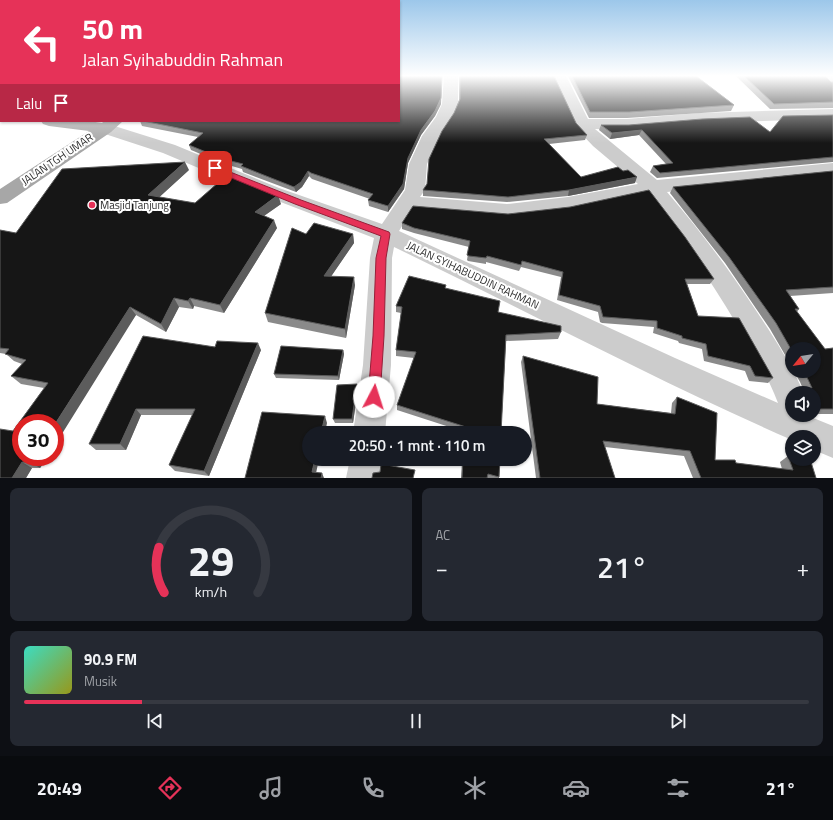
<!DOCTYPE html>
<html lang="id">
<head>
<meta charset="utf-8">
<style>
  :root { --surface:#171b24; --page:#242831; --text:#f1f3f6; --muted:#9ea1a6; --line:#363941; --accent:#e63258 }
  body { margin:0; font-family:"Titillium Web",sans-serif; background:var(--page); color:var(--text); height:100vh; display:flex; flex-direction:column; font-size:15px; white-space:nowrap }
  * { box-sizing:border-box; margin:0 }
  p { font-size:13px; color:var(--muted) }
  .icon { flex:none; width:22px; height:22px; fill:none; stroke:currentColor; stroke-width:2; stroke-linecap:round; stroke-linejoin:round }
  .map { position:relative; height:478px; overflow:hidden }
  .side { display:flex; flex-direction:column; gap:10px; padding:10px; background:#0d0f14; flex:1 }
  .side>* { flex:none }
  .banner { position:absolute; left:0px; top:0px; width:400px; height:122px; box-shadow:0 1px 3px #0004; background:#e63258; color:#fff; overflow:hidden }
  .needle { width:26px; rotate:240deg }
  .fabs { position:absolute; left:785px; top:342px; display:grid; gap:8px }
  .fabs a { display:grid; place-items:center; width:36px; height:36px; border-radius:50%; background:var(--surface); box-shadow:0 1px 3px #0004; font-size:20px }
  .speed { position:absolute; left:12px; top:414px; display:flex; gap:8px; font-size:20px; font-weight:700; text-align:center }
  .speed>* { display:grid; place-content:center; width:52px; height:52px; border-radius:50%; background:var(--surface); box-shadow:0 1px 3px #0004; line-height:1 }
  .speed .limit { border:6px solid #d22; background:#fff; color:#111 }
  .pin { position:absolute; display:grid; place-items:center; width:34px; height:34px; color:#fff; margin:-17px; border-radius:8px; box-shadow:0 2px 6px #0006 }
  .me { position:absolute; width:44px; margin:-22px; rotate:5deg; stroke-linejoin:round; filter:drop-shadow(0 0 3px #0008) }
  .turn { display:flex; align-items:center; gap:14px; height:84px; padding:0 16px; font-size:18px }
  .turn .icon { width:52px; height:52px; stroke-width:2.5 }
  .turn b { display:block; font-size:28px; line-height:34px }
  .then { display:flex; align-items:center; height:38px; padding:0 16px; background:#0003; gap:8px; font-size:15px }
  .big { font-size:30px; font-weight:600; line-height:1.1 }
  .side .tile { flex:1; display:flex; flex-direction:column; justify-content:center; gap:6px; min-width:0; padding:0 14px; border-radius:8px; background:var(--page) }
  .side .dial { align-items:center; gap:0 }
  .dial svg { height:104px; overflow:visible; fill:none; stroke:var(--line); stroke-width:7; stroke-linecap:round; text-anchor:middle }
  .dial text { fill:var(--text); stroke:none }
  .song { display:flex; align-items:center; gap:12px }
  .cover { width:48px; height:48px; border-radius:6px; background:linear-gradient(135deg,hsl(170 70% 55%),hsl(60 70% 35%)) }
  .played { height:4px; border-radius:2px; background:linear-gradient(90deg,var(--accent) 15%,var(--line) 15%) }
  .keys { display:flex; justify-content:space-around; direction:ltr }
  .heat { display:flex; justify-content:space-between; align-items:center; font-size:22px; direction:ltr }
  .side .tiles { flex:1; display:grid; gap:10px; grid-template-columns:1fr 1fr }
  .tile:last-child { grid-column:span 2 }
  .trip { position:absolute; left:302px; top:426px; width:230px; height:40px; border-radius:20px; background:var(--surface); box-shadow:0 1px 3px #0004; font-weight:600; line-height:40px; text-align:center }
  .tabs { display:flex; height:64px; justify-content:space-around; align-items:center; background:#090b0e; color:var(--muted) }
  .tabs .icon { width:28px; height:28px }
  .tabs .on { color:var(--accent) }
  .tabs b { font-size:18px; color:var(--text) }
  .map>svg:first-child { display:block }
</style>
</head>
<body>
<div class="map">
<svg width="833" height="478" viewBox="0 0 833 478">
  <rect width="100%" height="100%" fill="#fff"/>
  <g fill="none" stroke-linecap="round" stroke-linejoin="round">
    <path fill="#ccc" fill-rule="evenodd" d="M444,76H458V104L452,117L440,136L427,164L425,190L420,197L507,204L568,197L638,184L593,146L576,128L552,76H566L588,119H627L699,113L833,109V119L699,123L627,129H595L657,180L833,163V175C778,182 722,185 667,192C699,229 728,268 755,309C774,337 791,364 804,393H792V415H806L833,426V458L814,450V437H792V440C657,381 527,311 394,247L392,258L391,365L385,433H353L363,365L370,258L374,238L265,196L163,153L99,132L97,128L99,124L105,123L175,145L279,188L382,224L405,190L409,164L422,136L436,117L442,104ZM647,194C680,236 710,279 737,325C753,350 767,375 778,403L675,358L399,231L412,210L507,218L568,211Z
      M818,76H833V87L828,86Z
      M350,459H382L380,478H346Z"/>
    <path fill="#a7a7a7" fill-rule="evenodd" d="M0,110H1V120H0Z
      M41,121H89L102,123L104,121H123L111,132L7,203L0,204V189L89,131L49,126L43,124Z"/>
  </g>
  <path fill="#8a8a8a" d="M459,76H554L576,123L587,135L585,140L549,144L581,177L635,183L568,196L507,202L423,196V190L427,184L454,113L459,100Z
    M568,76H696L734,105L731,111L627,118H589Z
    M736,76H825L831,82H833V108L770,109Z
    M441,104L435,116L421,135L408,163L404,189L388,212L369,206L368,200L370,199L312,179L309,176L302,187L296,192L243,172L242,169L225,164L191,150L189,145L198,137L142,126L140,121H399Z
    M833,115V162L657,178L650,172L653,166L666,164L639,135L610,139L599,130L601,125L770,132Z
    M189,170L159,197L195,203L281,204L264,216L277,228L224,313L194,306L193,309L179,307L166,332L136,315L21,457H48L40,468H32L26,478H0L13,431L44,388L21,384L11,376L22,364L14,361L6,354L0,353V230L16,233Z
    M833,171V293L790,296L799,309L797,312L825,349L833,348V414H814V393H802L804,391L800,382L794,371H814L792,349V367L770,329L725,263L670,193L673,187Z
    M402,223L714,279L710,284H687L698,316L773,378L768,383L749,381L745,371L704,361L702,349L679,343L678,341L653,333L654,327L602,323L600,322L598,312L557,300L561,277L521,267L519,271L486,262V264L468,261L467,260L469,247L414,233L402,229Z
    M306,234H353L354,243L331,276L355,285L346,338L268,322L265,313Z
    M446,288L498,312L561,332L558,339L506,341L501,433H464L465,432L397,410V405L414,358L396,356V350L401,313L396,312V306Z
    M215,347L261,350L209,476L175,471L169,465L193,415H141L126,450H96L89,444Z
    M343,350L344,354L339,380L276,378L274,374Z
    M523,356L597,404L671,413L672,403L677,397L715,460L782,469L780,462L788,456L816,478H693L684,456L605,447L615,478H536L521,362Z
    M358,388L353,423H335L333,419Z
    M462,459H500L499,478H461Z"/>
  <path fill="#5c5c5c" d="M442,76L441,104L435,116L421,135L408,163L404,189L388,212V206L408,158Z
    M642,130L639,135L610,139L612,133Z
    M185,162L189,170L153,203L148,195Z
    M308,171L309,176L302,187L296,192L294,187Z
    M637,177L635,183L568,196L569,190Z
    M278,195L281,204L258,220L255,212Z
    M274,220L277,228L224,313L220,305Z
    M353,234L354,243L326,284L324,276Z
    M354,277L355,285L346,338L345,329Z
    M174,298L179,307L166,332L161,324Z
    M190,298L194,306L193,309L188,301Z
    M130,307L136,315L55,445V424Z
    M258,343L261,350L209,476L204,471Z
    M343,350L344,354L339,380L338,376Z
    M357,384L358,388L353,423L352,419Z
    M136,409L141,415L126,450L120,444Z
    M325,416L327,423L325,433H321Z
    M34,457H48L40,468L30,462Z
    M315,459H319L315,478L312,472Z
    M22,462L32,468L26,478H12Z
    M322,473L324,478H321Z"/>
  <path fill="#161616" stroke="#5c5c5c" d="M0,76H1V107L0,108Z
    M399,76H442L441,98L435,111L421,130L408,158L403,184L388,206L368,200L373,194L311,173L308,171L301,182L294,187L241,166L243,164L223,159L189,145L203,133L143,121H399Z
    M460,76H554L576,123L587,135L544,139L581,177L618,167L623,171L628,170L637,177L569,190L508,197L423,190L427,184L429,159L442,131L454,113L460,99Z
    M572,76H696L734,105L629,112H590Z
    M744,76H825L831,82H833V102L774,104Z
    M833,115V157L660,173L653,166L673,163L642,130L612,133L601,125H629L702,119L750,117L770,132L783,116Z
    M185,162L148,195L195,203L227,175L278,195L255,212L274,220L220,305L190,298L188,301L174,298L161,324L130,307L55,424V423H21V457H34L30,462H22L12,478H0V429L13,431L48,383L11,376L26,360L5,354L9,349L0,348V230L16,233L62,169Z
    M833,171V287L786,290L799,309H795L825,349L833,348V409H819L814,401V393H809L807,389L812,388L804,371H814V349H792V351L776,323L729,257L673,187Z
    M649,190L685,237L714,279H685L698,316L739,318L773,378L755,376L750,366L708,356L706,344L682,338V336L657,328V321L605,317H603L600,306L559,295L563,272L522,261L521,265L487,256L486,258L469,256L467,255L470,241L414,228L402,223L413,206L508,214L570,207Z
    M314,223L353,234L324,276L354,277L345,329L265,313L292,228L306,234Z
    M409,276L446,285L445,288L500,301L498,312L561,326V332L506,335L501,433H465L466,427L397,405L416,352L396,350L402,307L396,306Z
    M143,336L215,347L217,341L258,343L204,471L169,465L195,409H136L120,444H89Z
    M281,346L343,350L338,376L274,374Z
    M523,356L598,377L597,404L675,414L677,397L717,413L715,460H735L736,463L793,470L788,456L792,457V459H799L811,462L816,478H701L690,451L603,441L615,478H540Z
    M357,384L352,419H333L337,385Z
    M262,412L325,416L321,433H309V459H315L312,472L322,473L321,478H245Z
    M463,459H500L499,477L488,474L487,478H462Z
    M381,464L415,470L413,478H372L373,473L380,472Z"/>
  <linearGradient id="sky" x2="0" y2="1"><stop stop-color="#9cc7ea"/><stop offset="0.53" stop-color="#fff"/><stop offset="1" stop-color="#fff" stop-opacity="0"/></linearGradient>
  <rect width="833" height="143" fill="url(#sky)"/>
  <path fill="#e63258" stroke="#962039" d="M215,166L301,200L389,232L390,234L386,258L384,336L380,397L378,402L374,403L370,402L368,397L373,336L376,258L381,236L295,204L212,170V167Z"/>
  <circle fill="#e63258" stroke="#fff" stroke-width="1.5" cx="92" cy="205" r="4"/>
  <g text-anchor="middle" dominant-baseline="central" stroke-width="4" stroke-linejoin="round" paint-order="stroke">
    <g font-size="11" fill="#2f2f2f" stroke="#fff">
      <text transform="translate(57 159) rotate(-34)">JALAN TGH UMAR</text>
      <text transform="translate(473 275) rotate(25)">JALAN SYIHABUDDIN RAHMAN</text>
    </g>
    <g font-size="11" fill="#2f2f2f" stroke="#fff" text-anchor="start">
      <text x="100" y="205">Masjid Tanjung</text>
    </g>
  </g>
</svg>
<div class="fabs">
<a><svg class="needle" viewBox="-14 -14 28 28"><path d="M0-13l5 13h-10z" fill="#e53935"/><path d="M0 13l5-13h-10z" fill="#9ea1a6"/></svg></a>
<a><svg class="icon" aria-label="sound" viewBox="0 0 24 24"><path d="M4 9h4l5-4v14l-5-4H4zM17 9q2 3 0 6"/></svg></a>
<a><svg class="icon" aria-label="layers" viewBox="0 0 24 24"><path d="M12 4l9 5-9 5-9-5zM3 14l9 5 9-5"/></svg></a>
</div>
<div class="speed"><div class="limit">30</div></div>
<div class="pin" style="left:215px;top:168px;background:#d93025"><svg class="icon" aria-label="arrive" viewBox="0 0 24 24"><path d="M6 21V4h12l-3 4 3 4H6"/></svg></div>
<svg class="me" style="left:374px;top:397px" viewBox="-20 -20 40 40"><circle r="19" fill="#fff"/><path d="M0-13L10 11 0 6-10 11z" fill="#e63258"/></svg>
<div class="trip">20:50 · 1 mnt · 110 m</div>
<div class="banner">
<div class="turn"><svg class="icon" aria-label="left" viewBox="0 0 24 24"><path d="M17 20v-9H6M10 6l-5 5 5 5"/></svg><div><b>50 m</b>Jalan Syihabuddin Rahman</div></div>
<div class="then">Lalu<svg class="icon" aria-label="arrive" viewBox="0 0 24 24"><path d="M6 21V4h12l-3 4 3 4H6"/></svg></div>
</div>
</div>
<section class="side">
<div class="tiles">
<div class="tile dial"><svg viewBox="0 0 100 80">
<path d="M14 69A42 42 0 1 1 86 69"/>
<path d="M14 69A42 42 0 0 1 10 34" stroke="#e63258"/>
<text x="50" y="56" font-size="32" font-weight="700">29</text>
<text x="50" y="72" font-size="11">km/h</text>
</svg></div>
<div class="tile"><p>AC</p>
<div class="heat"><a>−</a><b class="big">21°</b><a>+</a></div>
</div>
<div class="tile">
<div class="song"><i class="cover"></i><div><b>90.9 FM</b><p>Musik</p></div></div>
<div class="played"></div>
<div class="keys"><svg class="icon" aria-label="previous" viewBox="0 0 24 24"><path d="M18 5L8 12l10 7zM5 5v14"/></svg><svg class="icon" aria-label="pause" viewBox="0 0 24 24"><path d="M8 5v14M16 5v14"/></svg><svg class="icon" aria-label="next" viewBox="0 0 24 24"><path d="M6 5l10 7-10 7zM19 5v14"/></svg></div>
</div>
</div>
</section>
<nav class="tabs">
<b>20:49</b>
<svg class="icon on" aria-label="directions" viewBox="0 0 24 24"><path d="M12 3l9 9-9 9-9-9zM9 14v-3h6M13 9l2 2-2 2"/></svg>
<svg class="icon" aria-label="music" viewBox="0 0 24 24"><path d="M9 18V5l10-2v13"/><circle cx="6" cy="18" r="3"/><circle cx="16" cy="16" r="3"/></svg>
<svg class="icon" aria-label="phone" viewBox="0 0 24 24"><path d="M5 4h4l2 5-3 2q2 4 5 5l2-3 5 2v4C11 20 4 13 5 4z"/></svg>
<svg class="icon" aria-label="climate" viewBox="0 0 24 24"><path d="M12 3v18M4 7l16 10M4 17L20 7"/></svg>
<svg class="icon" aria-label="car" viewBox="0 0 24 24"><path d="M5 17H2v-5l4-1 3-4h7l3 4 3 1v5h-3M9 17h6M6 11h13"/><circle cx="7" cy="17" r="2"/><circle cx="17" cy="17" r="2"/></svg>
<svg class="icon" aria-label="filters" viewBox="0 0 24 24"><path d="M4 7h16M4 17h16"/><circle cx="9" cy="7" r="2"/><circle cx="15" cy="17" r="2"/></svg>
<b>21°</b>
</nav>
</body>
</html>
